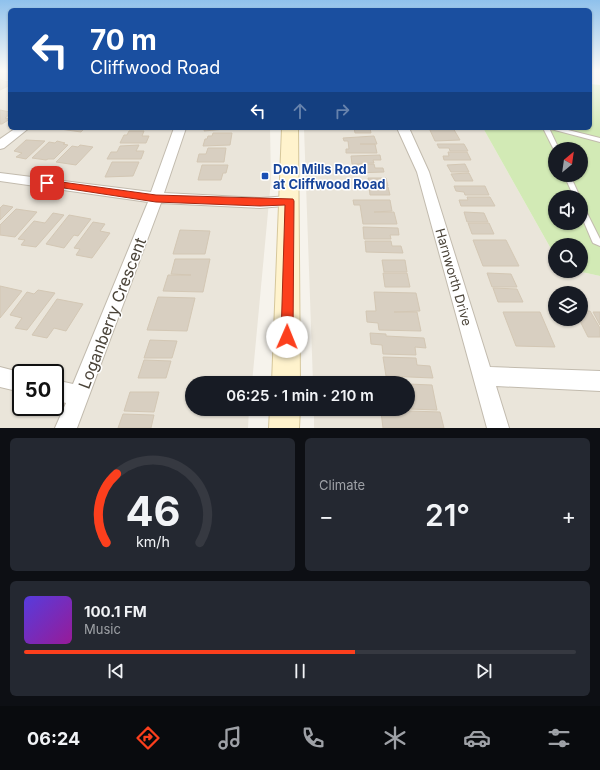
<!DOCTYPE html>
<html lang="en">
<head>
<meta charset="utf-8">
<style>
  :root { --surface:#171b24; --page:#242831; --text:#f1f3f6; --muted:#9ea1a6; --line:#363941; --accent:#fc3f1d }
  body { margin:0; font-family:Inter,sans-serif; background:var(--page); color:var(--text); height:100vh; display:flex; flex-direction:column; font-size:15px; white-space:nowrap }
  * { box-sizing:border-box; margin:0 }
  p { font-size:13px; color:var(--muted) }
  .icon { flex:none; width:22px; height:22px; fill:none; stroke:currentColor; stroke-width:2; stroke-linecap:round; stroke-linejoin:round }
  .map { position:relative; height:428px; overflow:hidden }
  .sheet { display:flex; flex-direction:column; gap:10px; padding:10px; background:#0d0f14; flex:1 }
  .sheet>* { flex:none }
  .banner { position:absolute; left:8px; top:8px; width:584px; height:122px; border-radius:6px; box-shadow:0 1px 3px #0004; background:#1a4fa0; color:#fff; overflow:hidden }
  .needle { width:26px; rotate:29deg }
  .tools { position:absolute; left:548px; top:142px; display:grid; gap:8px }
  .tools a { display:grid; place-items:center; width:40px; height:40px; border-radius:50%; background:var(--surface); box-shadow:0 1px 3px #0004; font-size:20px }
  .speed { position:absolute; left:12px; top:364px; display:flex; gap:8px; font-size:20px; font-weight:700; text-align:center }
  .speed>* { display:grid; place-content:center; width:52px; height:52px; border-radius:50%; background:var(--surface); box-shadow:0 1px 3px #0004; line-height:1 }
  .speed .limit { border:2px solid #111; border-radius:6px; background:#fff; color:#111 }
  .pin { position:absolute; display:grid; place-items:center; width:34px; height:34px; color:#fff; margin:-17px; border-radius:8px; box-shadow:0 2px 6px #0006 }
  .me { position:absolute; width:44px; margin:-22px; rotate:1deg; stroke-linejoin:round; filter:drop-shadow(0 0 3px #0008) }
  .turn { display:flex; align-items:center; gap:14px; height:84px; padding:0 16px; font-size:18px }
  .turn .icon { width:52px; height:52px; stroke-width:2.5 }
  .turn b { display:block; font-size:28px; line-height:34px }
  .lanes { display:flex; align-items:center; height:38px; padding:0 16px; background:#0003; justify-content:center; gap:20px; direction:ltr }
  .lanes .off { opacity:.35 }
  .big { font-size:30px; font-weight:600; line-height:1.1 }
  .sheet .widget { flex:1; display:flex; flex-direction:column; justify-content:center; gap:6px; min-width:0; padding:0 14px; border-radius:6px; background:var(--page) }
  .sheet .dial { align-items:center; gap:0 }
  .dial svg { height:104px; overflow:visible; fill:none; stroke:var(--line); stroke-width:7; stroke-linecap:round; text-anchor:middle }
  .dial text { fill:var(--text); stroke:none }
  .song { display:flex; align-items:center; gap:12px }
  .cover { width:48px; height:48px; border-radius:6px; background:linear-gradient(135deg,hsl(250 70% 55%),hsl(300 70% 35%)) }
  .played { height:4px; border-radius:2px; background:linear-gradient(90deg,var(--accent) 60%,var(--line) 60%) }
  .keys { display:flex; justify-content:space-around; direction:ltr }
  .heat { display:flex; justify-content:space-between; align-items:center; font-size:22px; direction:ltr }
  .sheet .tiles { flex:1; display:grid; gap:10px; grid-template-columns:1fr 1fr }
  .widget:last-child { grid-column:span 2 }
  .trip { position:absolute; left:185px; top:376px; width:230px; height:40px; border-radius:20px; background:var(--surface); box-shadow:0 1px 3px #0004; font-weight:600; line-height:40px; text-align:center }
  .tabs { display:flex; height:64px; justify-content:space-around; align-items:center; background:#090b0e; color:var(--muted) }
  .tabs .icon { width:28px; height:28px }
  .tabs .selected { color:var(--accent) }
  .tabs b { font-size:18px; color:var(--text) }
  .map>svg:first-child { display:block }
</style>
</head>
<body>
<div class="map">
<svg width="600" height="428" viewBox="0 0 600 428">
  <rect width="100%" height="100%" fill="#f6f3ec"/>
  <path fill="#eae5da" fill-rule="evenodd" d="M0,71H10V128H270L271,180L252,383H192V409H249L248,428H0ZM21,373H55V407H21Z
    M304,128H483L555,256V271H577L600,276V428H314V409H408V383H313ZM555,293H581V319H555Z"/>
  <path fill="#d2eab5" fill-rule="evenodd" d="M590,84L600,85V276L577,271H581V245H555V256L483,128H590ZM555,149H581V175H555ZM555,197H581V223H555Z"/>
  <path fill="#d8cfc1" stroke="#d3c7b4" d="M0,80L10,82V85L0,90Z
    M0,110L10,112V114L5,118L10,119L2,124H0Z
    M53,128H85L81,132Z
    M205,128H237L204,131Z
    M354,128H370L371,133H355Z
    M429,128H453L460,140L435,141Z
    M129,131H144L142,136H149L146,143H120L124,135H127Z
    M213,133H232L230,145L203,146L205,139H207L208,136H212Z
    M374,136L377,144H360H375L377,153H346V149H349L348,141H344L343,138Z
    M26,140L45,141L26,159L16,157L22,153L14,151Z
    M57,141L65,143L63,144L68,145L54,159H48L46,160L32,158L49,142L55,143Z
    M437,144H464L468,151H450L449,148H439Z
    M80,145L93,147L76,165L56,162L72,146L78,147Z
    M139,145L136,151H144L141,159H107L111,152H117L120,146Z
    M208,148H226L224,162H197L199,154H206Z
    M448,152H467L471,160H444L443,156H449Z
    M380,155L381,160H373L374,163L352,164L351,156Z
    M112,162H139L133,176L105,177Z
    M374,164L375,168H383L384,172L354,173L353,165Z
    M465,164L469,172H451L447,165Z
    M202,165H228L226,173H223L221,180H198Z
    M469,173L473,181H455L451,174Z
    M368,178H386L388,186L369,185Z
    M369,186L388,187L390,195H370Z
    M454,186H485L489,195H465L464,192L456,191Z
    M467,197H490L495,206H461L459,200H468Z
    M353,200H390L392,211L374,212H394L397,224H363L360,205H354Z
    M3,205L13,207L0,220V208Z
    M16,209L37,212L15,237L0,235V225Z
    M464,212L484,213L488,222H467Z
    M53,213L64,215L36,247L21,245L25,240L18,239L34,221L45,223Z
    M69,215L91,219L78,236L74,235L64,248L46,244Z
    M93,222L105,224L100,231L110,233L92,258L76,255L80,249L74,248Z
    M468,223H489L494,234H472Z
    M363,227L398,228L399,235H390L391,239H364Z
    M180,230L210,231L205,254H173Z
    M473,240H506L519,266H483Z
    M365,241H391L392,246H401L403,253L366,252Z
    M175,259H210L203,292L163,291L168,275H191L171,274Z
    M382,260H405L407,272H384Z
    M383,273H407L410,287H385Z
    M487,273L511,274L517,287H492Z
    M0,286L22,291L0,318Z
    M493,288L517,289L523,302H498Z
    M38,290L55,293L27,330L15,328L22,318L10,315L12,312L27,292L34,294Z
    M374,292L416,293L420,311L394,312H417L421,331L379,330L378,323L367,322L366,311H376Z
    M158,297L195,298L187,331L147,330Z
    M57,299L83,304L66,331L54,328L47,338L32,335Z
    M581,311H590L600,328V337H588L579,319H581Z
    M503,312H540L555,347L516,346Z
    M593,312H600V325Z
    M370,333L386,334V336L424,338L426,348L415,347L416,355L383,354L382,345L371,344Z
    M150,340L177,341L172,358H144Z
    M383,357L416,358L417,365L430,366L433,378L386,376Z
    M144,360L171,361L166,378H138Z
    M408,384L432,385L437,410L409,409V411L440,412L444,428H383L381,412L390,413V409H408Z
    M130,392H159L154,412L124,411Z
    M123,414L154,415L151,428H118Z"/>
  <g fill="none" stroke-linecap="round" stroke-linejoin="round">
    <g stroke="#c2bbae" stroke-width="2">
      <path id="service" d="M543,128H549L559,149H555V151L554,150Z
        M550,128H560L600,138V142L551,129Z
        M564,175H570L580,197H574Z
        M581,204L584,207L600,239V246L593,243L592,241L581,215Z"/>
    </g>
    <g stroke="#c2bbae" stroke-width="2">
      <path id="minor" d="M16,128H29L4,148L0,149V139Z
        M174,128H186L164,193L260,198L290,196L295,197L297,201L295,205L260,208L161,203L77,428H55L66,403L55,400V380L73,384L148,202L0,181V173L151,192Z
        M397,128H409L429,172L490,367L600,371V391L496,386L509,428H487L417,172Z
        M0,367L23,373H21V392L0,387Z"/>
    </g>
    <g stroke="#d6c79b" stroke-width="2">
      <path id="secondary" d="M282,128H298L300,383H272Z
        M270,409H300L299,428H269Z"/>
    </g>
    <use href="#service" fill="#fff" fill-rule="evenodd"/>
    <use href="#minor" fill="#fff" fill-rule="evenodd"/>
    <use href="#secondary" fill="#fff3cd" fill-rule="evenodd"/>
  </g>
  <linearGradient id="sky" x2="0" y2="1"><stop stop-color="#8fc1ec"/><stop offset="0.54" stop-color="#fbfaf6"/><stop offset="1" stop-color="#fbfaf6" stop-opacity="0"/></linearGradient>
  <rect width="600" height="131" fill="url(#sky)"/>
  <path fill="#fc3f1d" stroke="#a42913" d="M47,180L156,195L293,199L294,201L293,337L291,341L287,343L283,341L281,337L285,205L260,206L156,202L44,185L43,183Z"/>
  <rect fill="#1a4fb4" stroke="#fff" stroke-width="1.5" x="261" y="172" width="8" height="8" rx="2"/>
  <g text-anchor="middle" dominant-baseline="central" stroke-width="3" stroke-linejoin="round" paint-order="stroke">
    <g font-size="13" font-weight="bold" fill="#164399" stroke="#fff" text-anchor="start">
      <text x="273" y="169">Don Mills Road<tspan x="273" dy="15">at Cliffwood Road</tspan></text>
    </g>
    <g font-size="13" fill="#4b4439" stroke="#fff">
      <text transform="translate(454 277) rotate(74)">Harnworth Drive</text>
    </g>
    <g font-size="16" fill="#4b4439" stroke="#fff">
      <text transform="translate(112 313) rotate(-69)">Loganberry Crescent</text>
    </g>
  </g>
</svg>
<div class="tools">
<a><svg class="needle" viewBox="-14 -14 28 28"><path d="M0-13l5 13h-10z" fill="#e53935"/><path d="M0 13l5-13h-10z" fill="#9ea1a6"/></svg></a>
<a><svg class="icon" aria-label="sound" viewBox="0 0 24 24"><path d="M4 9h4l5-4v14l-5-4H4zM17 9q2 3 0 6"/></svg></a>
<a><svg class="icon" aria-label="search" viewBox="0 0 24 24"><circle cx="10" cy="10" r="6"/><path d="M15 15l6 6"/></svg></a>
<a><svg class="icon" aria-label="layers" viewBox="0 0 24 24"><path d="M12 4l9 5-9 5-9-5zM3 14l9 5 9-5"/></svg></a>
</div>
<div class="speed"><div class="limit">50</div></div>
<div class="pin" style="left:47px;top:183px;background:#d93025"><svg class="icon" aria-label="arrive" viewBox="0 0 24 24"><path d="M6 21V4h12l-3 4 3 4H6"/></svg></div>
<svg class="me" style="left:287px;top:337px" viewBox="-20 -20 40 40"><circle r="19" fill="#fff"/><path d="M0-13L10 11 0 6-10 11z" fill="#fc3f1d"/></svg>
<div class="trip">06:25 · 1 min · 210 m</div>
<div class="banner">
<div class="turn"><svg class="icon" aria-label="left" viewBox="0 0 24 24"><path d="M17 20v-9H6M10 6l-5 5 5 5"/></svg><div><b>70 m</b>Cliffwood Road</div></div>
<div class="lanes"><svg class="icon" aria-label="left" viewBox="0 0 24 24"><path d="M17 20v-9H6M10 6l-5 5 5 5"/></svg><svg class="icon off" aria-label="ahead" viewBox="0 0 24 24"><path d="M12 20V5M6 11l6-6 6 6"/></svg><svg class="icon off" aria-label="right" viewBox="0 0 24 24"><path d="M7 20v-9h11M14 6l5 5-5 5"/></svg></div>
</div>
</div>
<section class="sheet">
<div class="tiles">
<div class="widget dial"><svg viewBox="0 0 100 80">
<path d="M14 69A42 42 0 1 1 86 69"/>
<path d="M14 69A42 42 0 0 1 22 16" stroke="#fc3f1d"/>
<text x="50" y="56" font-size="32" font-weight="700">46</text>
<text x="50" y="72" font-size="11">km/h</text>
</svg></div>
<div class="widget"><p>Climate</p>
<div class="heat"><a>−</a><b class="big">21°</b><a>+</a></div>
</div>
<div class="widget">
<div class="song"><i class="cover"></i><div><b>100.1 FM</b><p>Music</p></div></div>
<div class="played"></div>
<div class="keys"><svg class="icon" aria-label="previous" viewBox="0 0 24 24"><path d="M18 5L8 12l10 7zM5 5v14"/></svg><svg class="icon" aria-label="pause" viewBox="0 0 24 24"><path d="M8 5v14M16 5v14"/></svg><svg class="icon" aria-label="next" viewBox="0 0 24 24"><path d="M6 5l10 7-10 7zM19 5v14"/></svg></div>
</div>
</div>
</section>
<nav class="tabs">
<b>06:24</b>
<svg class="icon selected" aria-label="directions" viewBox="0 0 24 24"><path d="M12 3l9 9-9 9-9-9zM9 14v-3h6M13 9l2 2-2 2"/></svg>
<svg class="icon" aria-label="music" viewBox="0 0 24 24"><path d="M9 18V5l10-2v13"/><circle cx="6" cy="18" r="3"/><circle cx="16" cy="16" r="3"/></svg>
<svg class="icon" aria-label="phone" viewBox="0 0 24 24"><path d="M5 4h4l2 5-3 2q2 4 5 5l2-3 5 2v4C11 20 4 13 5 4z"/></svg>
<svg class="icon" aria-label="climate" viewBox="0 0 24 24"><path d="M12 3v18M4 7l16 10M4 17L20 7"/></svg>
<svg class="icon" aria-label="car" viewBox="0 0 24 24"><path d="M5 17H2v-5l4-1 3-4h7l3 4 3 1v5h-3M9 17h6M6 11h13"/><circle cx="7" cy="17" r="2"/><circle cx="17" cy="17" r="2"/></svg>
<svg class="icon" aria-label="filters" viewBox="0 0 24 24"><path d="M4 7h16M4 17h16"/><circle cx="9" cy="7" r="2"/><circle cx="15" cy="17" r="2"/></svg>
</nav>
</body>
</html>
